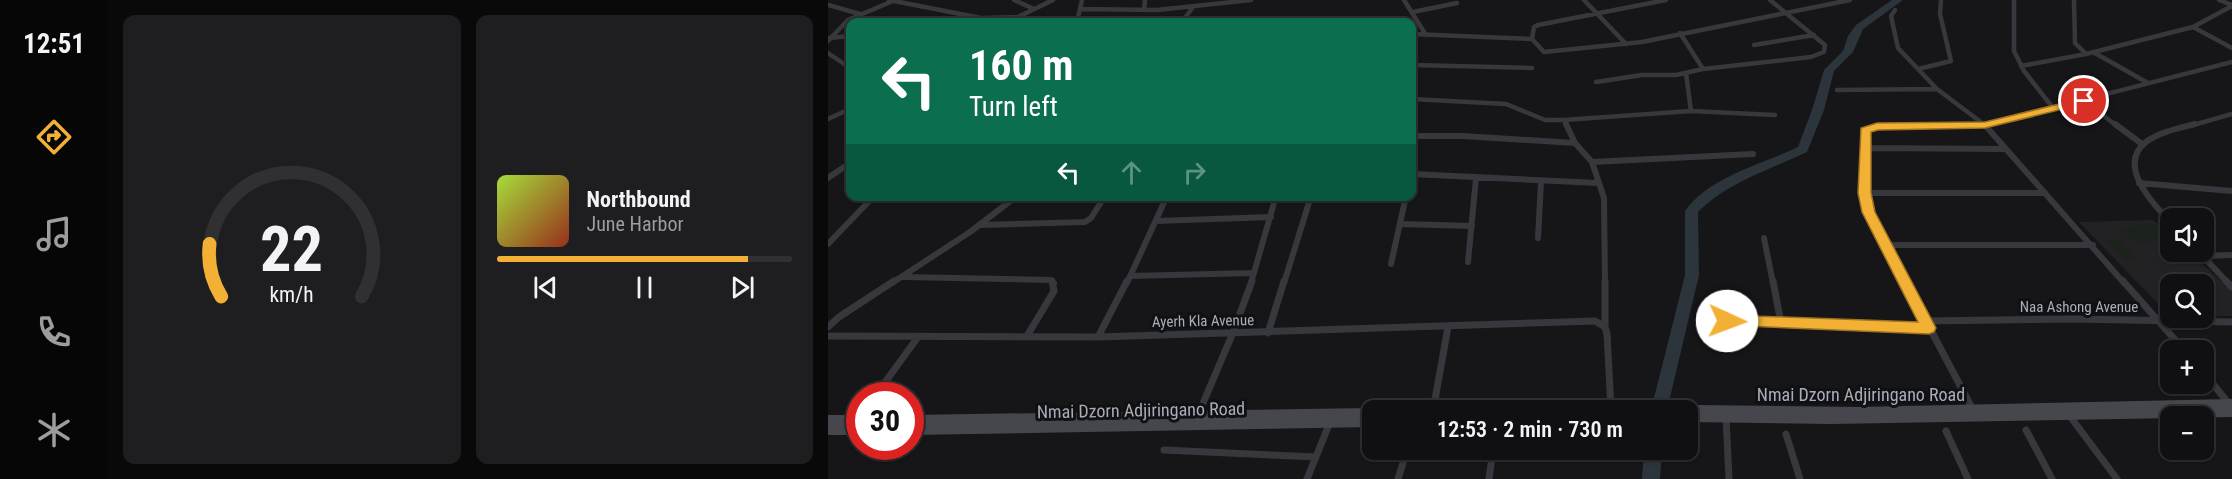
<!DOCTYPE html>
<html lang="en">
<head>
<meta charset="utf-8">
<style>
  :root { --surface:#101012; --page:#1e1e20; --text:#f1f3f6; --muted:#9c9d9f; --line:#303032; --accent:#f2b134 }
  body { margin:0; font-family:"Roboto Condensed",sans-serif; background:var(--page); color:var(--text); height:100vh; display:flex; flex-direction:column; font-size:22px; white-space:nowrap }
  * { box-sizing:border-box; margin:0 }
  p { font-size:20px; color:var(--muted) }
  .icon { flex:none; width:33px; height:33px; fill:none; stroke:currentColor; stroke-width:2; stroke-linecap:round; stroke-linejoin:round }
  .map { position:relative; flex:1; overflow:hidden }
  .details { display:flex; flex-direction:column; gap:15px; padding:15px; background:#09090a; width:720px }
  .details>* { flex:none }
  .banner { position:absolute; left:18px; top:18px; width:570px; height:183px; border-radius:12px; box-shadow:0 2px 4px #0004,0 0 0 2px var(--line); background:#0b6e4f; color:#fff; overflow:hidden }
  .tools { position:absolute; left:1332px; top:208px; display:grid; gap:12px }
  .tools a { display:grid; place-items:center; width:54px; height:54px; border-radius:12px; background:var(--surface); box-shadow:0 2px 4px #0004,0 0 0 2px var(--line); font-size:30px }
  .speed { position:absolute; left:18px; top:382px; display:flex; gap:12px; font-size:30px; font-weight:700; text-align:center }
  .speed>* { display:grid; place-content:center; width:78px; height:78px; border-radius:50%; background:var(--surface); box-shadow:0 2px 4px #0004,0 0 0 2px var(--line); line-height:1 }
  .speed .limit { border:9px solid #d22; background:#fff; color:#111 }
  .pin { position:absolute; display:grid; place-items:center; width:51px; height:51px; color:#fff; margin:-26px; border:3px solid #fff; border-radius:50%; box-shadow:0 2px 6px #0007 }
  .me { position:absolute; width:66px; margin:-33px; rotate:92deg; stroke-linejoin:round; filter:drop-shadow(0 0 4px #0008) }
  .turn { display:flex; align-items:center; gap:21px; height:126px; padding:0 24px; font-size:27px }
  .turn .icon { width:78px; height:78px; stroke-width:2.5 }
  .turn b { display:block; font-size:42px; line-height:51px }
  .lanes { display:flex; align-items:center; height:57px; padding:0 24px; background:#0003; justify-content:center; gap:30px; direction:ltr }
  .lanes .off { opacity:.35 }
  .details .card { flex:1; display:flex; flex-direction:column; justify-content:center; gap:9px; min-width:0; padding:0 21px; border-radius:12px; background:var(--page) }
  .details .dial { align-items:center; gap:0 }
  .dial svg { height:156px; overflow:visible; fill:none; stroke:var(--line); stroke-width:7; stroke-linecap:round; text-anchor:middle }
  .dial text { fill:var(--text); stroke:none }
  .song { display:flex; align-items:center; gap:18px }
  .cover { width:72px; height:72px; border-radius:9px; background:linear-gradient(135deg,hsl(80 70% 55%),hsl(10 70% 35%)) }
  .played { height:6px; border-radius:3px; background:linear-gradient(90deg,var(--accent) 85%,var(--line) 85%) }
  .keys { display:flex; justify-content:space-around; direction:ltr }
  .details .tiles { flex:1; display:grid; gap:15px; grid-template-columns:repeat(2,1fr) }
  .trip { position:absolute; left:534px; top:400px; width:336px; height:60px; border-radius:12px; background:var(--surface); box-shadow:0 2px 4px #0004,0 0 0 2px var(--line); font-weight:600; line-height:60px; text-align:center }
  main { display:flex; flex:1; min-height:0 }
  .tab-bar { display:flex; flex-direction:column; width:108px; justify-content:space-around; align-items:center; background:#060607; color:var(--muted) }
  .tab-bar .icon { width:42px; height:42px }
  .tab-bar .on { color:var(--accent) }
  .tab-bar b { font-size:27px; color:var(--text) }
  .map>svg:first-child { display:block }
</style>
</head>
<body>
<main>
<nav class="tab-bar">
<b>12:51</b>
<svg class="icon on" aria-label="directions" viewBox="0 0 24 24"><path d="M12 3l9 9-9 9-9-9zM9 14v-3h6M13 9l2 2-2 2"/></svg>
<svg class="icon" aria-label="music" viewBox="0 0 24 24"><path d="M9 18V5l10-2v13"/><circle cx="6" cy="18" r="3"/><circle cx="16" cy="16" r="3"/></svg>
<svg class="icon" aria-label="phone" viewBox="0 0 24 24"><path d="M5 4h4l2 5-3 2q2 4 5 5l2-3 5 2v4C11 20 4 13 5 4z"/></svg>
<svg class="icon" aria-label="climate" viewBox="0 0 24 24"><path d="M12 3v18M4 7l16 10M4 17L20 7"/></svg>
</nav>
<section class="details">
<div class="tiles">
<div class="card dial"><svg viewBox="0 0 100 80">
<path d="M14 69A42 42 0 1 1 86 69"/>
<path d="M14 69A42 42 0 0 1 8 42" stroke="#f2b134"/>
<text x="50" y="56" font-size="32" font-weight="700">22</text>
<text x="50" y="72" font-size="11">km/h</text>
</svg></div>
<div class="card">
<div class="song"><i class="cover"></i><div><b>Northbound</b><p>June Harbor</p></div></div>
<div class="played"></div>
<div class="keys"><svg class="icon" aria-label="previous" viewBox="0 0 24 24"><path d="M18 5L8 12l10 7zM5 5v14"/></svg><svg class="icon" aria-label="pause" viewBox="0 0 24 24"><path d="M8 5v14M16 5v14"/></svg><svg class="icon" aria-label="next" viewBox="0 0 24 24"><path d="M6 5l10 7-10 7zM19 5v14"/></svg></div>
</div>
</div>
</section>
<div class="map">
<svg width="1404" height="479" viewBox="0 0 1404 479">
  <rect width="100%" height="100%" fill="#161618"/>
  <path fill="#222225" d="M1325,220L1342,235V252H1361L1404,291V316H1376V285H1342V316L1251,222Z"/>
  <path fill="#1c231d" d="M1324,223L1342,239L1309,244L1291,228Z
    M1289,239L1311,261L1298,262L1276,240Z"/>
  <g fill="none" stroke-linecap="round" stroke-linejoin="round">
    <path fill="#2c353c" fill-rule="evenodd" d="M1064,0H1075L1035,29L1025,52L1006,71L996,110L979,152C941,170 900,182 870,212L871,275L840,406L838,411H826L824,406L857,275V211C882,176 933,165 970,147L984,110L996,70L1015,51L1020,36L1028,25Z
      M816,450H834L832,479H814Z"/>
    <path stroke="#37383d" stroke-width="4.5" d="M61,0L153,18
      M186,0L206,9
      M576,0L598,35
      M756,0L798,44
      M838,0L710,25L706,27L704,39L716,52L814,42L1022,0
      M1186,0V51L1196,71L1225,108
      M1246,0L1247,43L1258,54
      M1391,0L1404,5
      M0,5L32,14
      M253,9L329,10L423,0
      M316,10L317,0
      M1067,10L1063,16L1070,48L1109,89L1158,126
      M585,12L629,3
      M128,22L153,18L190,17
      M180,22L225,0
      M249,22L254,0
      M359,22H354L365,7
      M1365,27L1404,48
      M852,33L875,69
      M584,34L704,39
      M1,38L22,36
      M0,41L20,20L65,1
      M926,45L986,35
      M1265,52L1320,83
      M0,53L22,68
      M584,65L704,68
      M1193,66L1258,54L1365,27L1404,6
      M1090,69L1123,61L1112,14L1113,0
      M858,73L863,111
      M768,82L814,75H848L875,69L983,57L996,52L997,45L942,0
      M1009,90L1109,89
      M584,99L678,104L717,120H736L739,126
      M1256,101L1289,126
      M0,119L22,109
      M736,120L863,111L947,115
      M1086,126L1157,125L1404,62
      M1362,126L1404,114"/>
    <path stroke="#37383d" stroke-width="6" d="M738,124L747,143L764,162L776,198L777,283
      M1156,124L1296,283
      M1287,124L1314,144
      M584,136H635L747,143
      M1036,148L1178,149
      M764,162L925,154
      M584,174L770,183
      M0,178L22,163
      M1311,183L1404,191
      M1036,193H1217
      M132,196L182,201
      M328,221L443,217
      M1342,222C1325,204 1288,165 1318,142C1331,132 1352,128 1367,124
      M572,224L644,226
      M153,225L257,222L263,218L277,196
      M710,238L713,182
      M936,238L945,283
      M0,244L46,196
      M1057,245H1265
      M1371,252L1400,283
      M1375,256L1404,255
      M640,262L648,178
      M563,264L578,196
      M302,276L426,273
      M76,277L223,280L226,283
      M64,283L142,232L189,196
      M299,283L339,196
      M423,283L448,196
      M456,283L483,196
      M1078,283L1041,212L1036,193L1037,130L1049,126L1160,124"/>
    <path stroke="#37383d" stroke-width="7" d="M777,281V327
      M945,281L953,323
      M1077,281L1145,410
      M1295,281L1357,351
      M1398,281L1404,287
      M899,321L1101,328
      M1097,321L1246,319L1404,322
      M0,327L11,317L66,281
      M440,333L456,281
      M0,336L270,337L767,321L777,327L779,334L783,409
      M199,336L226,291L224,281
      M270,337L299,281
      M1376,373L1402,405
      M47,396L90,337
      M605,411L620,327
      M370,415L404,335L424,281
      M1241,415L1289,479
      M898,417L901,479
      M1198,430L1224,479
      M1118,431L1140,479
      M958,434L972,479
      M336,450L488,457
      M479,479L502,422
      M570,479L579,450
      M661,479L665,450"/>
    <path stroke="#45474d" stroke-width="10" d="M663,411L783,409L1030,412L1404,404
      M860,417L1004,419L1404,412
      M0,420H32
      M82,420L544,413
      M0,430H32
      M82,430L544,422"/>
  </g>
  <path fill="#f2b134" stroke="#9d7322" stroke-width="1.5" d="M1256,98L1260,99V103L1157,128L1050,130L1043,132V193L1047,212L1108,328L1106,332L1101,334L894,325L892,321L894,317L899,315L1090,322L1034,212L1030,193L1033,128L1049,123L1157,122Z"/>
  <g text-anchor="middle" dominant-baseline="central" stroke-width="6" stroke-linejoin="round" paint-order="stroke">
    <g font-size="15" fill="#a8adb8" stroke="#111113">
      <text x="1251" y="307">Naa Ashong Avenue</text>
      <text transform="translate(375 321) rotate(-1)">Ayerh Kla Avenue</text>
    </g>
    <g font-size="18" fill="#a8adb8" stroke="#111113">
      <text x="1033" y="394">Nmai Dzorn Adjiringano Road</text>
      <text transform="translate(313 410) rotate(-1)">Nmai Dzorn Adjiringano Road</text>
    </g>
  </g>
</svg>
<div class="tools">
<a><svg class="icon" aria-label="sound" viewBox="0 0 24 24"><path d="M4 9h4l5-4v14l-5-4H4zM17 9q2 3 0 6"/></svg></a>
<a><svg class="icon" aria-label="search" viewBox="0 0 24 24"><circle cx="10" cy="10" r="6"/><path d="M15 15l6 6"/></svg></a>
<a>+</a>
<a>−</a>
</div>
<div class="speed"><div class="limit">30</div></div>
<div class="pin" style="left:1256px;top:101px;background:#d93025"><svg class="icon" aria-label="arrive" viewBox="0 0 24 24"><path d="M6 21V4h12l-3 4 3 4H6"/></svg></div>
<svg class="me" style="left:899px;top:321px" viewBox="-20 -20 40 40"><circle r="19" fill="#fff"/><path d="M0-13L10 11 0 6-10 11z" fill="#f2b134"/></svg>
<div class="trip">12:53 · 2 min · 730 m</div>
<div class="banner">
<div class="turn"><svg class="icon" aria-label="left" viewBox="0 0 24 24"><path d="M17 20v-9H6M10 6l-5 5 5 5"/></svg><div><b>160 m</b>Turn left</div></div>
<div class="lanes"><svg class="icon" aria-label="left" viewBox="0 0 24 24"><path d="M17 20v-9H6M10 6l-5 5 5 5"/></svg><svg class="icon off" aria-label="ahead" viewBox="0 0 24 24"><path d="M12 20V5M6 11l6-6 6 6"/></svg><svg class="icon off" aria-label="right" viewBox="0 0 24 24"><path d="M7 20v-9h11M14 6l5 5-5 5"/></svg></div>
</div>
</div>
</main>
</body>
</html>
